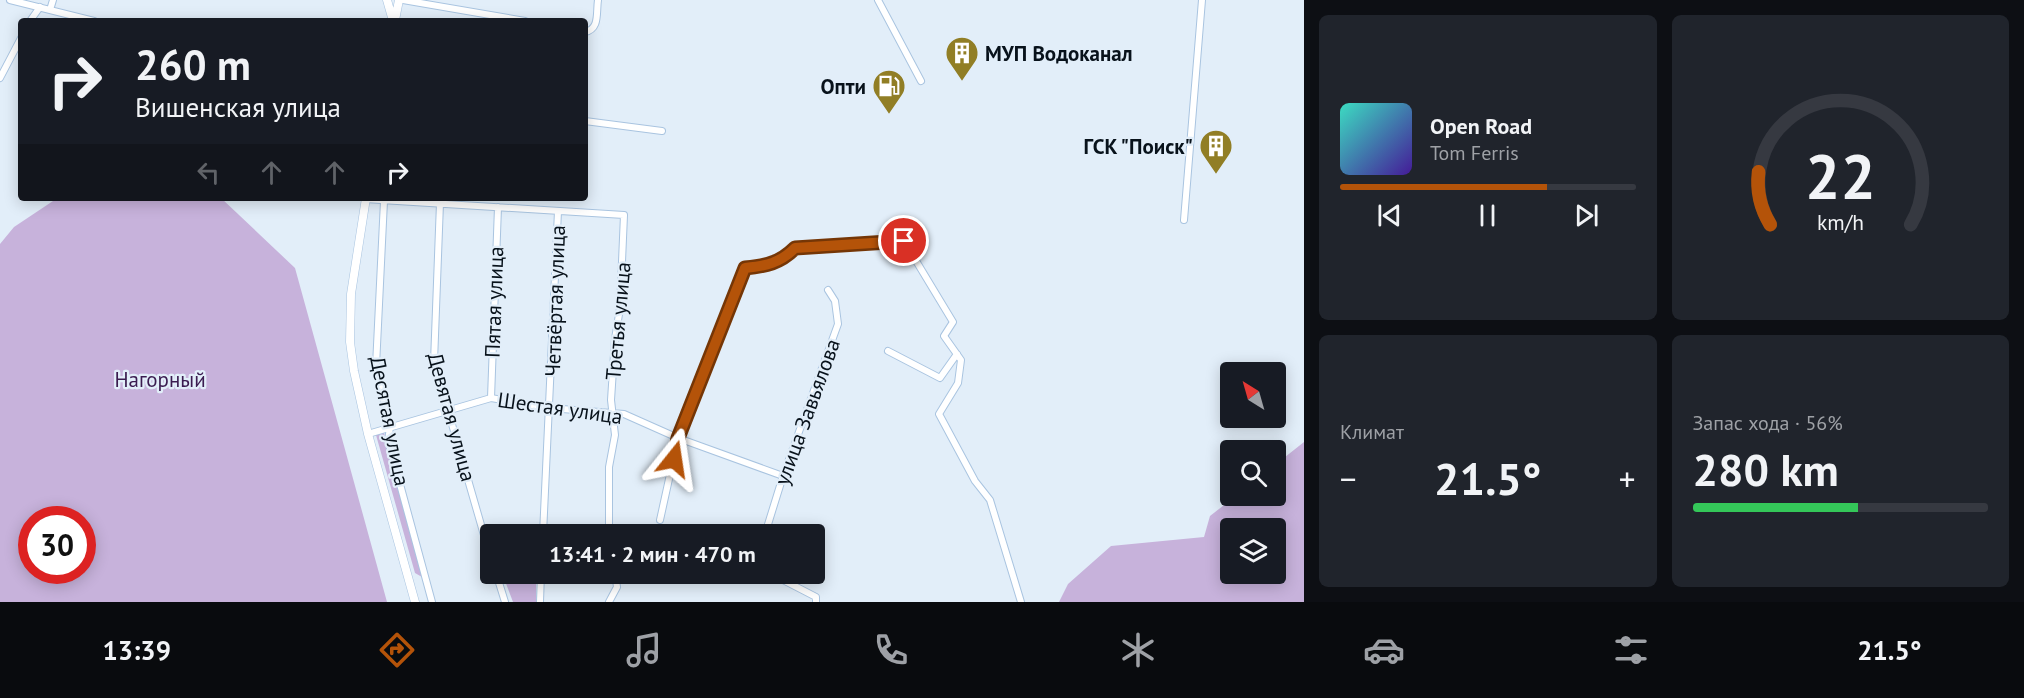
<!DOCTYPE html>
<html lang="ru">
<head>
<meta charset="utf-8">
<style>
  :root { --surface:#171b24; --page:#20242c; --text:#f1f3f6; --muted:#9ea1a6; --line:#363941; --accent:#b45309 }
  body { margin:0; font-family:"PT Sans",sans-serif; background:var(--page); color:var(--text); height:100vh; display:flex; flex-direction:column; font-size:22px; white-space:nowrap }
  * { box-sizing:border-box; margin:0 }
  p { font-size:20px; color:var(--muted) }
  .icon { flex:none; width:33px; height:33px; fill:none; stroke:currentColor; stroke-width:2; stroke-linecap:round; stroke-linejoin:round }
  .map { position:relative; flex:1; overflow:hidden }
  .panel { display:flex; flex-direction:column; gap:15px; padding:15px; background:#0d0f14; width:720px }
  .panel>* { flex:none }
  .banner { position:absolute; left:18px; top:18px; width:570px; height:183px; border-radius:6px; box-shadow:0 3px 15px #0003; background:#171b24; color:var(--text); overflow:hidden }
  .needle { width:39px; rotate:323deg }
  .controls { position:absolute; left:1220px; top:362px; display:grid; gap:12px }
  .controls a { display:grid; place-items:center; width:66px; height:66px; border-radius:6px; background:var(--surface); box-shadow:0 3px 15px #0003; font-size:30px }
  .speed { position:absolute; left:18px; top:506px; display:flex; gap:12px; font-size:30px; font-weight:700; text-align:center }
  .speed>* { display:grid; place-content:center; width:78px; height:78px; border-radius:50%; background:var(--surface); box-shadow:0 3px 15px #0003; line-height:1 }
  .speed .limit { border:9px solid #d22; background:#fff; color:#111 }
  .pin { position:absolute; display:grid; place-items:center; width:51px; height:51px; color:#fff; margin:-26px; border:3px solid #fff; border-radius:50%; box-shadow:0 2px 6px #0007 }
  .me { position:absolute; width:66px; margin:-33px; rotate:15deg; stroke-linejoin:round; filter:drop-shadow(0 0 4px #0008) }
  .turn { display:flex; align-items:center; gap:21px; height:126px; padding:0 18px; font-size:27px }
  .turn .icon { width:78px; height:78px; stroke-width:2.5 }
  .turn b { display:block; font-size:42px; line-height:51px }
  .lanes { display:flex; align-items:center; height:57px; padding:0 18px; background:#0003; justify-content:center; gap:30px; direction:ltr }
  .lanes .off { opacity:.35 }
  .big { font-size:45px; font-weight:600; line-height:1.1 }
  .panel .tile { flex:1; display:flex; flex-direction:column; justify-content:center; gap:9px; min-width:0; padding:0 21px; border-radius:9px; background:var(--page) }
  .panel .dial { align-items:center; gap:0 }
  .dial svg { height:156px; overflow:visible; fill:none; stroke:var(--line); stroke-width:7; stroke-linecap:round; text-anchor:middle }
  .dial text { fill:var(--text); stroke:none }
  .song { display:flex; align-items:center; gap:18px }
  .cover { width:72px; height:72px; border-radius:9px; background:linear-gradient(135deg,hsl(170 70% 55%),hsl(260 70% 35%)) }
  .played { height:6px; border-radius:3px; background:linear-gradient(90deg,var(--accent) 70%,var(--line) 70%) }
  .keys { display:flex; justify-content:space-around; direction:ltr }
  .heat { display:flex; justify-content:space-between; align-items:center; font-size:33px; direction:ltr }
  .charge { height:9px; border-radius:4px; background:linear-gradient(90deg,#34c759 56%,var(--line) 0) }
  .panel .tiles { flex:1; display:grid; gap:15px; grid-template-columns:repeat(2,1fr) }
  .trip { position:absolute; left:480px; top:524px; width:345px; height:60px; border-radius:6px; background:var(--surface); box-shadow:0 3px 15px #0003; font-weight:600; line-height:60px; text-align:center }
  .tabs { display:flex; height:96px; justify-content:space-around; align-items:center; background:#090b0e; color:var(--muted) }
  .tabs .icon { width:42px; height:42px }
  .tabs .active { color:var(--accent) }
  .tabs b { font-size:27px; color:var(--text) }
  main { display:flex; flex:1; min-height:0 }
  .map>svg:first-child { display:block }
</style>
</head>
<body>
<main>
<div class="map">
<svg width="1304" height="602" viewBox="0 0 1304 602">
  <rect width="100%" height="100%" fill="#e2eef9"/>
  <path fill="#c7b2db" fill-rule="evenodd" d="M79,198H221L295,268L387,602H0V244L14,227L53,201ZM32,519H82V570H32Z
    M384,433L422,577L415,573L376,435Z
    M1304,442V602H1059L1068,584L1111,546L1204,537L1210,516L1237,495H1275V465ZM1230,528H1275V573H1230Z
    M502,573H536V602H513Z"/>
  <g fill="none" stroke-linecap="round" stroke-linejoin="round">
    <g stroke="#a9c4e0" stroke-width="8">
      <path id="minor" d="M10,0L94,21
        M403,0L525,21
        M878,0L921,81
        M50,10L53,0
        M30,21L40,7
        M585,32C600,29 596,13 598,0
        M0,78L21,38
        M585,121L662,131
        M365,199L624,215L620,308L615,339L611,400L615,435L609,467V534
        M384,201L376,366L390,428L388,440L432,602
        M440,203L434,362L490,556
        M1184,220L1202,0
        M888,351L940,378L957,354
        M491,398L498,207
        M368,434L491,398L550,408L624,414L678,438L783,476
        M660,520L678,438L745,268C766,266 780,263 795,248L904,241L953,322L944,336L961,360L958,383L939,414L975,481L990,500L1021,602
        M543,534L558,211
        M765,534L783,476L838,324L835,301L828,290
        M496,573L505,602
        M778,573L785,581L816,597V602
        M540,602L541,573
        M609,602L617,587L615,573"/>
    </g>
    <g stroke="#a9c4e0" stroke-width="9">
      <path id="major" d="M387,0L393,21
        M395,20L399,0
        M366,198L351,294L350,342L354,371L368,434L415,602"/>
    </g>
    <use href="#minor" stroke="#fff" stroke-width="6"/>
    <use href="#major" stroke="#fff" stroke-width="8"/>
  </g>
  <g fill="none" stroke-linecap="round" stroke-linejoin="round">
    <g stroke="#753606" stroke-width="15">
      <path id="route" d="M674,459L678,438L745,268C766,266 780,263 795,248L904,241"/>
    </g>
    <use href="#route" stroke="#b45309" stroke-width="10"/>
  </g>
  <defs>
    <g id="building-pin" transform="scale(1.725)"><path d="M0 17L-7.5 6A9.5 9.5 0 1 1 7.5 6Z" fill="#917e25" stroke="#e2eef9"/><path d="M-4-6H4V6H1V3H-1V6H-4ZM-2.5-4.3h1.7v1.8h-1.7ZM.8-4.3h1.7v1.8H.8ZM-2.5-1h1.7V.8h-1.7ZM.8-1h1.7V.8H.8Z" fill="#fff"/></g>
    <g id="fuel-pin" transform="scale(1.725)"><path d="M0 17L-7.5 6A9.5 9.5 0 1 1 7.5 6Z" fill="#917e25" stroke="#e2eef9"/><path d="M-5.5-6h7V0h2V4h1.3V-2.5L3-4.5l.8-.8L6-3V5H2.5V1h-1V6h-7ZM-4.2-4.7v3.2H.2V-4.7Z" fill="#fff"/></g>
  </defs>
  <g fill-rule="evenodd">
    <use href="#building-pin" x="962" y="53"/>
    <use href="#fuel-pin" x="889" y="86"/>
    <use href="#building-pin" x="1216" y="146"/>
  </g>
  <g text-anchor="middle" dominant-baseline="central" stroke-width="4.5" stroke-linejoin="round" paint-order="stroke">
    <g font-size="21" font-weight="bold" fill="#08121b" stroke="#e2eef9" text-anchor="end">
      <text x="985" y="53" text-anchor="start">МУП Водоканал</text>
      <text x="866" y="86">Опти</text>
      <text x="1193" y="146">ГСК "Поиск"</text>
    </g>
    <g font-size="21" fill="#08121b" stroke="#e2eef9">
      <text transform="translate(555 301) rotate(-88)">Четвёртая улица</text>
      <text transform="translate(494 302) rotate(-88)">Пятая улица</text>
      <text transform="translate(618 321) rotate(-85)">Третья улица</text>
      <text transform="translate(560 408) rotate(8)">Шестая улица</text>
      <text transform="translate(807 412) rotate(-70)">улица Завьялова</text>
      <text transform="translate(452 417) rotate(75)">Девятая улица</text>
      <text transform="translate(390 421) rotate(79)">Десятая улица</text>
    </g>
    <g font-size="21" fill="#3b1c50" stroke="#e2eef9">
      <text x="160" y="379">Нагорный</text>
    </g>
  </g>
</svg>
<div class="controls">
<a><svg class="needle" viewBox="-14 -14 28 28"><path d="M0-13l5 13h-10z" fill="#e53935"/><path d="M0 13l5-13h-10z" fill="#9ea1a6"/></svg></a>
<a><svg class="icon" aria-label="search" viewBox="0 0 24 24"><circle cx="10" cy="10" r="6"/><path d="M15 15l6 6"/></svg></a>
<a><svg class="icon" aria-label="layers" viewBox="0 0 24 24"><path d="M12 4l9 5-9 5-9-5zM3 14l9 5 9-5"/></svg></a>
</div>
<div class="speed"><div class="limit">30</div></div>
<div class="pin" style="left:904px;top:241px;background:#d93025"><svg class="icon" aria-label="arrive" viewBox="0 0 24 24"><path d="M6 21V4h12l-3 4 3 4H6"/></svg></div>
<svg class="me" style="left:674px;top:459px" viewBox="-20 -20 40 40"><path d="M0-17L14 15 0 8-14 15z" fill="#b45309" stroke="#fff" stroke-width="4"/></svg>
<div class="trip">13:41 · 2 мин · 470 m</div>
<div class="banner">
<div class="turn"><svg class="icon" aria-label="right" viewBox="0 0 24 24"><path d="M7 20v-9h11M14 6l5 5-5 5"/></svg><div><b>260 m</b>Вишенская улица</div></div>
<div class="lanes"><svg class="icon off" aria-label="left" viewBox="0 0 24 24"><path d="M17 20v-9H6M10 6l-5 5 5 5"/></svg><svg class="icon off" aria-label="ahead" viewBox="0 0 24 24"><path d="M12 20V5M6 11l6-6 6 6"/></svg><svg class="icon off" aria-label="ahead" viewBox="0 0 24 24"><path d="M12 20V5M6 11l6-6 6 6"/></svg><svg class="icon" aria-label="right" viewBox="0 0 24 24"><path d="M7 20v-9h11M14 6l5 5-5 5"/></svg></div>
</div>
</div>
<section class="panel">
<div class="tiles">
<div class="tile">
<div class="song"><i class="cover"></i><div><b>Open Road</b><p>Tom Ferris</p></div></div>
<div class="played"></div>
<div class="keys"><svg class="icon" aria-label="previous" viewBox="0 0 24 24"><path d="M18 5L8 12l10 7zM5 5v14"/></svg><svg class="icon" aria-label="pause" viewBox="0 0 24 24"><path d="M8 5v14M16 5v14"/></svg><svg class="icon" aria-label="next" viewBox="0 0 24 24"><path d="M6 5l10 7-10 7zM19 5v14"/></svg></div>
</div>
<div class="tile dial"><svg viewBox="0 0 100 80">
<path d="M14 69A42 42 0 1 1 86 69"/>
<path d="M14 69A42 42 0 0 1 8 42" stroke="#b45309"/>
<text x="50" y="56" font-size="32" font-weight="700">22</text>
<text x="50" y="72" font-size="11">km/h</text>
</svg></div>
<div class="tile"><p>Климат</p>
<div class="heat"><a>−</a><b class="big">21.5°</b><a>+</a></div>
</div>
<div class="tile"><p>Запас хода · 56%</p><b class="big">280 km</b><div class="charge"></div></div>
</div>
</section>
</main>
<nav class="tabs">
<b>13:39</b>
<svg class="icon active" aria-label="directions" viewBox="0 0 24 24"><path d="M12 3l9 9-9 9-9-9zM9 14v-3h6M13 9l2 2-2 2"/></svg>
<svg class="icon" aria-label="music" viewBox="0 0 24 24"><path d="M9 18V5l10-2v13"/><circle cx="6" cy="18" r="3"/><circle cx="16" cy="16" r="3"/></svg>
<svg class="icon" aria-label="phone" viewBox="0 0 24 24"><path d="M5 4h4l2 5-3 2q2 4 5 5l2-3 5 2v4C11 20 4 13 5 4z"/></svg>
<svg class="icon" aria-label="climate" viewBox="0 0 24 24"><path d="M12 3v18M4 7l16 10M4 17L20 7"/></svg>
<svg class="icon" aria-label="car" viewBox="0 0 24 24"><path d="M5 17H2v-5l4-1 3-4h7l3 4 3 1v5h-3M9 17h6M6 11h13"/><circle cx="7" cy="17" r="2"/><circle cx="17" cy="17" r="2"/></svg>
<svg class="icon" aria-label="filters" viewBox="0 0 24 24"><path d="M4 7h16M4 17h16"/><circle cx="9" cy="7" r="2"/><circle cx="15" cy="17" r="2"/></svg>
<b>21.5°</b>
</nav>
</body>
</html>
